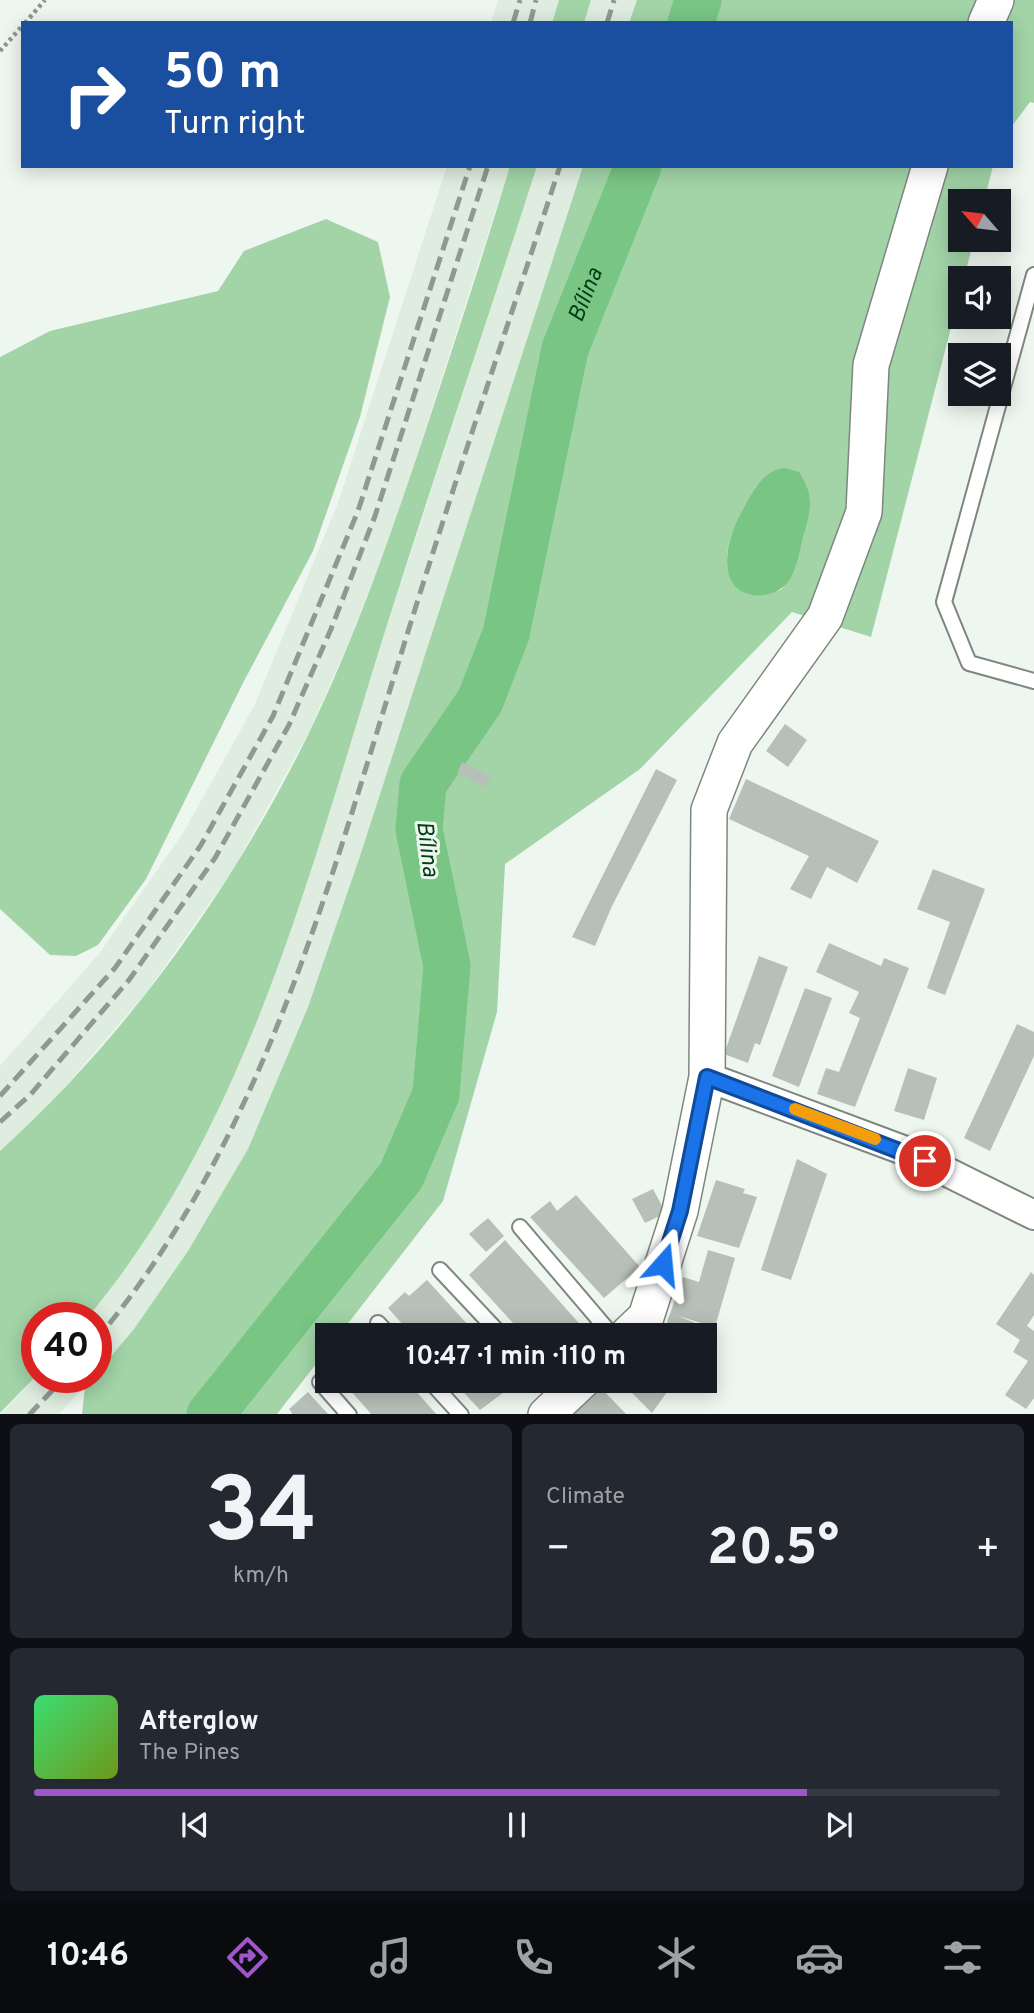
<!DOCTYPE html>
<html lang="en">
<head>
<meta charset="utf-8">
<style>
  :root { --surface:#171b24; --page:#242831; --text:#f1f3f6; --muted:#9ea1a6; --line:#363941; --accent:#9f56c9 }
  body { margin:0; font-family:Overpass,sans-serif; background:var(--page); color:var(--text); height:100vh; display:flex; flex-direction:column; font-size:26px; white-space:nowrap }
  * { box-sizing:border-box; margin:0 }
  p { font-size:23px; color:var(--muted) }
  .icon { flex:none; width:38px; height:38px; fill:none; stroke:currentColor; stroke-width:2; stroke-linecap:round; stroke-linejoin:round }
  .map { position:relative; height:1414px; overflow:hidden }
  .sheet { display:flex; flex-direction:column; gap:10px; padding:10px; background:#0d0f14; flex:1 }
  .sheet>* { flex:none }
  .banner { position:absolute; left:21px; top:21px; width:992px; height:147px; border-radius:0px; box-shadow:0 4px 18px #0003; background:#1a4fa0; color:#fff; overflow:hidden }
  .needle { width:46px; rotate:298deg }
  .buttons { position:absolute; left:948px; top:189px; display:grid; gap:14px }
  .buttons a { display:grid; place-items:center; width:63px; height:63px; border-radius:0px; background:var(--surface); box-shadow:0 4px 18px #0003; font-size:35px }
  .speed { position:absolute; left:21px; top:1302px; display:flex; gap:14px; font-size:35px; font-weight:700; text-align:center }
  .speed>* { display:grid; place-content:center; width:91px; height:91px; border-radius:50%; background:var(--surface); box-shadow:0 4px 18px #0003; line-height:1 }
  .speed .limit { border:10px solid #d22; background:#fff; color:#111 }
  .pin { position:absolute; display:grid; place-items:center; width:60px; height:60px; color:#fff; margin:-30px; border:4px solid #fff; border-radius:50%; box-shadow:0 2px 7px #0007 }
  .me { position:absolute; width:77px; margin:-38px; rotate:18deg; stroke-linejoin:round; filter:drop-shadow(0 0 5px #0008) }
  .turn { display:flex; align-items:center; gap:24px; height:147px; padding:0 28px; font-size:32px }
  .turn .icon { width:91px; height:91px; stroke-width:2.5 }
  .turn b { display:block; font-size:49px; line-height:60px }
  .big { font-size:52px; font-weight:700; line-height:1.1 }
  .sheet .tile { flex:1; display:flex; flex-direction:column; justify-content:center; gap:10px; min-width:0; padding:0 24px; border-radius:10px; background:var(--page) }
  .sheet .dial { align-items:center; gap:0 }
  .dial b { font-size:91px; line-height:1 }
  .song { display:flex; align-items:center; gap:21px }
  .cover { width:84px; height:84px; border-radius:10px; background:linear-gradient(135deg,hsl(140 70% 55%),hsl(80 70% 35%)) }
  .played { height:7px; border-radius:4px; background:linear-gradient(90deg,var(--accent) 80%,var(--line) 80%) }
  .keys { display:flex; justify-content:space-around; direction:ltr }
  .heat { display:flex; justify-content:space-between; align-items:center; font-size:38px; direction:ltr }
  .sheet .tiles { flex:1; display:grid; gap:10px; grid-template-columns:1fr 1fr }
  .tile:last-child { grid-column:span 2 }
  .trip { position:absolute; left:315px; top:1323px; width:402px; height:70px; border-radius:0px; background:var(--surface); box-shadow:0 4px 18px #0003; font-weight:700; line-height:70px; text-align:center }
  .dock { display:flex; height:112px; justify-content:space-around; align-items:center; background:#090b0e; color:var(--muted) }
  .dock .icon { width:49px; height:49px }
  .dock .current { color:var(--accent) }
  .dock b { font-size:32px; color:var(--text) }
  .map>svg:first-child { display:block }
</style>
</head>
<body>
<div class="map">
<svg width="1034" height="1415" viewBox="0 0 1034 1415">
  <rect width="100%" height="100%" fill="#eef7ef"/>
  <path fill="#deeddf" d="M498,0H559L552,23H491Z
    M591,0H637L629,23H584Z
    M447,166H510L395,523L351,637L308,734L233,870L146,993L45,1110L0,1151V1066L98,955L183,833L254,706L338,503Z
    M537,166H583L360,856L308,1007L248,1149L188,1251L134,1329L96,1374V1318H87L152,1228L209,1129L268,992Z
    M37,1375V1377H93L59,1414L0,1415Z"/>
  <path fill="#a2d4a8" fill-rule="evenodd" d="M559,0H591L584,23H552Z
    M637,0H1034V103L1030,102L1012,126V23H629Z
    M510,166H537C486,325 432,482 382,641C309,874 247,1127 87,1318H37V1375L0,1413V1151C127,1036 232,889 308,735C358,632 395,523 431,414C458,332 485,249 510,166Z
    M583,166H993L984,201H961V240H974L964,278H961V289L871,637L792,612L640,769L505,864L497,1012L443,1201L339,1335H327V1350L277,1414L82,1415L85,1387L134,1329L188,1251L248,1149L308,1007L360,856ZM757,485L799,552L782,589C767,595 750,600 737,586C711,559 742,511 757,485Z
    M326,219L378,242L390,297L360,417L313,551L244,681L146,879L98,945L76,956L50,955L0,909V357L50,331L218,291L244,251Z"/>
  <path fill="#78c584" d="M785,468L799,472C815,497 811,509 803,537C799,552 797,570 788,582C774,600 739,601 730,578C722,557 732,529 742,511C752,493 762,470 785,468Z"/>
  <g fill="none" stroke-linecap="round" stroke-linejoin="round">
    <g stroke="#78c584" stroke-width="47">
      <path d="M691,23L698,0"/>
      <path id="s1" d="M210,1415L401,1176L436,1094L447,966L419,829L423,784L480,701L506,634L565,349L638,166"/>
    </g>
  </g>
  <path fill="#b7c0b8" d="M785,724L807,740L788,767L766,751Z
    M462,762L491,777L485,787L457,773Z
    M656,769L677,780L612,906L595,946L572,937Z
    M746,779L879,841L857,883L827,867L811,899L790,889L809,856L729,819Z
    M933,869L985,889L945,995L927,988L950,922L917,909Z
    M829,943L881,966L884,958L909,968L855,1107L817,1094L826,1068L839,1072L860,1018L849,1013L859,992L816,972Z
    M759,956L788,967L760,1045L755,1043L748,1063L724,1054Z
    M805,988L832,998L799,1087L772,1076Z
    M1017,1024L1034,1032V1056L990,1151L964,1138Z
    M908,1068L937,1078L924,1120L894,1111Z
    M797,1159L827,1174L791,1280L761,1270Z
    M716,1180L745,1189L743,1193L757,1197L739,1248L697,1236Z
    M653,1189L666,1213L645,1223L632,1199Z
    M576,1195L640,1267L604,1298L530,1217L550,1201L557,1211Z
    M488,1218L504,1236L486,1252L469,1234Z
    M505,1240L585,1330L580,1335H524L469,1275Z
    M708,1250L735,1258L715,1327L678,1316L695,1323L694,1335H652L663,1324L670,1332L674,1328L667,1322L683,1277L699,1282Z
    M1031,1272L1034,1275V1315L1027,1326L1034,1331V1398L1026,1409L1005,1395L1028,1361L1013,1352L1020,1340L996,1324Z
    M427,1280L469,1326L477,1335H412L388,1308L405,1292L409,1296Z
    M342,1381H407L437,1415H372Z
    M453,1381H519L480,1410Z
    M642,1381H675L652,1413L631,1392Z
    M601,1388L627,1415H572Z
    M308,1392L316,1401L329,1415H290L292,1413L289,1409Z"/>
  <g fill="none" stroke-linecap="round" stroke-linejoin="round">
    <g stroke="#7e877f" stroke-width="18">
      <path id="service" d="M1034,275L944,602L969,663L1034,681
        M520,1227L612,1335
        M440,1270L501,1335
        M378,1323L389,1335
        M430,1381L461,1415
        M543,1381L561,1400
        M320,1382L349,1415"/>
    </g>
    <g stroke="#7e877f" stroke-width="32">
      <path id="minor" d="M707,1077L903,1150L1034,1215"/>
    </g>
    <g stroke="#7e877f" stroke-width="38">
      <path id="tertiary" d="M986,23L996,0
        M627,1335L646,1317L680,1211L707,1077L709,810L735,743L825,617L864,512L871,365L930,166
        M546,1415L582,1381"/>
    </g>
    <path stroke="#8f9690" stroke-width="4.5" stroke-dasharray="3.5 3.5" stroke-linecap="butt" d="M25,23L45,0
      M0,51L23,25"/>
    <use href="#service" stroke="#fff" stroke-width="14"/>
    <use href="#minor" stroke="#fff" stroke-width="28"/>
    <use href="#tertiary" stroke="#fff" stroke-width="35"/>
    <path stroke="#919892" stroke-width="5" stroke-dasharray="14 7" stroke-linecap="butt" d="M513,23L520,0
      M530,23L536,0
      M607,23L614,0
      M0,1096L115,968L201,845L273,716L358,511L470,166
      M0,1122L30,1095L129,980L215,858L289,725L331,629L375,516L488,166
      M96,1340C261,1144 327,891 402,651C452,489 507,328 560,166
      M29,1415L65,1377"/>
  </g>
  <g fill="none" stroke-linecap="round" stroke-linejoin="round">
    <g stroke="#114b97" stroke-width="18">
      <path id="route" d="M663,1264L680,1211L707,1077L925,1161"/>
    </g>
    <use href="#route" stroke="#1a73e8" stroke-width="12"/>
    <path stroke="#f59e0b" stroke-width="12" d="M795,1109L875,1139"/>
  </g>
  <g text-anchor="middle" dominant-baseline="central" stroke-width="6" stroke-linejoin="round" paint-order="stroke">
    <g font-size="23" font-style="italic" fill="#013e15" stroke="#eef7ef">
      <text stroke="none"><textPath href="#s1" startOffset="1230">Bílina</textPath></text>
      <text transform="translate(426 849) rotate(83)">Bílina</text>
    </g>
  </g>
</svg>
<div class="buttons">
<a><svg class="needle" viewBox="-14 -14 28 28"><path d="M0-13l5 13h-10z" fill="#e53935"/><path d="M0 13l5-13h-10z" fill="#9ea1a6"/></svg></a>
<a><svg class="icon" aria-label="sound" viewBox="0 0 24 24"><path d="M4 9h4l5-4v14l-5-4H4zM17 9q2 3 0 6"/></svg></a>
<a><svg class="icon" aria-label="layers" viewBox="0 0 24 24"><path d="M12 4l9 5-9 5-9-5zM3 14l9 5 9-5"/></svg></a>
</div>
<div class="speed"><div class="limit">40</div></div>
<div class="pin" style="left:925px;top:1161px;background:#d93025"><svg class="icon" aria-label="arrive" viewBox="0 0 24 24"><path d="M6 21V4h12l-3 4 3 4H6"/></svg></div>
<svg class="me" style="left:663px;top:1264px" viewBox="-20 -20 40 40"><path d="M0-17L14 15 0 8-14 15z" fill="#1a73e8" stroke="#fff" stroke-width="4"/></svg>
<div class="trip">10:47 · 1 min · 110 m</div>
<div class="banner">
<div class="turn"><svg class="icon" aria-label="right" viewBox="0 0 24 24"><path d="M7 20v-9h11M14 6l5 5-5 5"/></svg><div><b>50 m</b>Turn right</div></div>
</div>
</div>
<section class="sheet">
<div class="tiles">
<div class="tile dial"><b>34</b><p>km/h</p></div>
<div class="tile"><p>Climate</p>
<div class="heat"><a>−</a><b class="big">20.5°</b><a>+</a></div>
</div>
<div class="tile">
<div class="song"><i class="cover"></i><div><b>Afterglow</b><p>The Pines</p></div></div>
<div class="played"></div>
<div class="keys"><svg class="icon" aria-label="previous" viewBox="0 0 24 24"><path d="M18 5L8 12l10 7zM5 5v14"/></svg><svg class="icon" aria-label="pause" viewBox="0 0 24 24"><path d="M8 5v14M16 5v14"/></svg><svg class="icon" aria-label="next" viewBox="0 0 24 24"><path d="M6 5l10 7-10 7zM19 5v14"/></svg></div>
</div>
</div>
</section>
<nav class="dock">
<b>10:46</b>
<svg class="icon current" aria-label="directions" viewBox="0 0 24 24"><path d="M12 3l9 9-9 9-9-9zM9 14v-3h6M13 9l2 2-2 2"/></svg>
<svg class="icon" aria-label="music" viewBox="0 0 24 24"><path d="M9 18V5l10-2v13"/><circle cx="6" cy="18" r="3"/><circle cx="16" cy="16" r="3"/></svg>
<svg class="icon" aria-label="phone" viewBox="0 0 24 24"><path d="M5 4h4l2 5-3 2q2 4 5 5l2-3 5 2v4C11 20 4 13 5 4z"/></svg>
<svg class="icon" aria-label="climate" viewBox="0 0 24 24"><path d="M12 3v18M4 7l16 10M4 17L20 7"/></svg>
<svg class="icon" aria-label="car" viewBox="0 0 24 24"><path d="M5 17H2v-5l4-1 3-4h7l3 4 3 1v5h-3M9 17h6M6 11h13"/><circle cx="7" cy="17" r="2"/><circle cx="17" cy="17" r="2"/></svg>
<svg class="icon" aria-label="filters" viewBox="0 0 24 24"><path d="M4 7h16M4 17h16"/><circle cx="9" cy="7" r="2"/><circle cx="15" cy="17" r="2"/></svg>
</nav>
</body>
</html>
